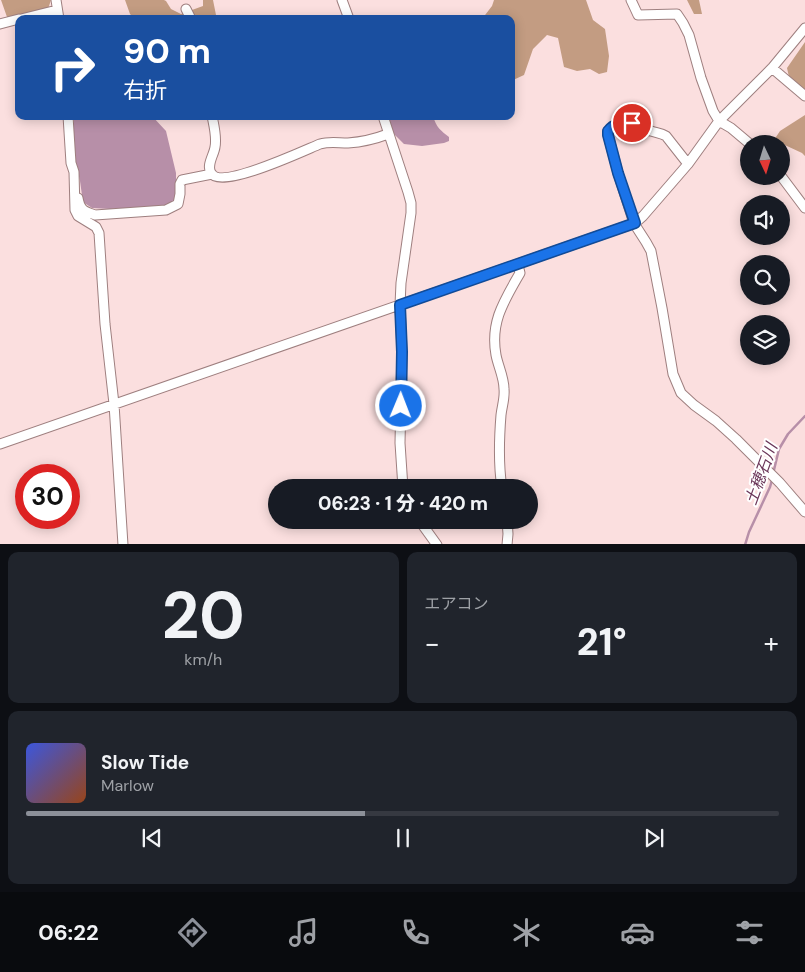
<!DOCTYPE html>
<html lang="ja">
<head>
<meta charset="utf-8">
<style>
  :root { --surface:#171b24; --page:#20242c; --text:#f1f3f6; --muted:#9ea1a6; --line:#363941; --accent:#8c9099 }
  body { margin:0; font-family:"DM Sans","Noto Sans JP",sans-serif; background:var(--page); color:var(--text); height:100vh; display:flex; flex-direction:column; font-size:19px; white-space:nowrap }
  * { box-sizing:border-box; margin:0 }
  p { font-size:16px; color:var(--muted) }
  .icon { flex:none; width:28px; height:28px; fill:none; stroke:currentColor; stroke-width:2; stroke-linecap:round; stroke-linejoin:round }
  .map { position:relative; height:544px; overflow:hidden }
  .details { display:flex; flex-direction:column; gap:8px; padding:8px; background:#0d0f14; flex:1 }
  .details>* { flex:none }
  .banner { position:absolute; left:15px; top:15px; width:500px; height:105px; border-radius:10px; box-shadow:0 2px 12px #0003; background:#1a4fa0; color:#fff; overflow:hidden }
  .needle { width:32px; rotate:176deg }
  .controls { position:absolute; left:740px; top:135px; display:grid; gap:10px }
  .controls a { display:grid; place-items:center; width:50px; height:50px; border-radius:50%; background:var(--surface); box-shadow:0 2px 12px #0003; font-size:25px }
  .speed { position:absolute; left:15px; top:464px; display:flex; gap:10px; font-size:25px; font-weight:700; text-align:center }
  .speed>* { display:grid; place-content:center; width:65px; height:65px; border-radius:50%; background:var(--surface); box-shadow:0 2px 12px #0003; line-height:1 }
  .speed .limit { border:8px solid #d22; background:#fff; color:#111 }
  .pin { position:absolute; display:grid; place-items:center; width:42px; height:42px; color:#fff; margin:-21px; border:2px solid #fff; border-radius:50%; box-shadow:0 1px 5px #0007 }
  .me { position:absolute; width:55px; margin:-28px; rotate:1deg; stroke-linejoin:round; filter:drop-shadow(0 0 4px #0008) }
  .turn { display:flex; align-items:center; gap:18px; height:105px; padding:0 25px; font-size:22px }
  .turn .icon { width:65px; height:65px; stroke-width:2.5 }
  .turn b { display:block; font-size:35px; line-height:42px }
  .big { font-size:38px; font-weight:800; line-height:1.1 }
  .details .tile { flex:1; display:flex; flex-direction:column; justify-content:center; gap:8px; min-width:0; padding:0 18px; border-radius:10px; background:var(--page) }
  .details .dial { align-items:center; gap:0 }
  .dial b { font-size:65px; line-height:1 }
  .song { display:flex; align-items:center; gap:15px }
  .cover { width:60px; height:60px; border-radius:8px; background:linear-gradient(135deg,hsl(230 70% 55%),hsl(20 70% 35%)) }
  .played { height:5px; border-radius:2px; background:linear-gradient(90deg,var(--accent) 45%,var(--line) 45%) }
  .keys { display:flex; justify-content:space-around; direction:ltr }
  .heat { display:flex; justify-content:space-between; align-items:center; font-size:28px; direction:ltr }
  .details .tiles { flex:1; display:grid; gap:8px; grid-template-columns:1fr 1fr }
  .tile:last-child { grid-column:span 2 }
  .trip { position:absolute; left:268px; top:479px; width:270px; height:50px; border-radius:25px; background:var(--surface); box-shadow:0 2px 12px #0003; font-weight:800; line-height:50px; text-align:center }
  .tabs { display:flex; height:80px; justify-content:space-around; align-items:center; background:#090b0e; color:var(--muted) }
  .tabs .icon { width:35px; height:35px }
  .tabs .on { color:var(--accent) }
  .tabs b { font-size:22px; color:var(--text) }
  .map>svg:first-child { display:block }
</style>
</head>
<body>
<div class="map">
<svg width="805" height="545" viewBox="0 0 805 545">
  <rect width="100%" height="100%" fill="#fbdfdf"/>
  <path fill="#c39c82" d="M1,0H51L48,9L34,12L7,17Z
    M125,0H164L166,1L171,9L181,14L203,6V0H213L216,15L221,19H159L150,17L144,19H135L130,14Z
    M494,0H586L593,20L605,29L609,56L607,72L599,74L590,69L577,71L564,67L558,38L547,35L533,49L524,75L511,81V19H482L492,6Z
    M687,0H699L702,14H694Z
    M805,42V91L789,77L787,68Z
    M805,115V156L802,153L774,140L780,131Z"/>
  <path fill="#b78fa8" d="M74,116H152L166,131L176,173V194L174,201L167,206L110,209L92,208L83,202L80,181L73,149Z
    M387,116H433C436,127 441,131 449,137V141L444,143L422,146L404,144L393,133Z"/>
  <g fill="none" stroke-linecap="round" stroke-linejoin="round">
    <path stroke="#b78fa8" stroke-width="2.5" d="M773,474L779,449L788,434L805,416
      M745,545L749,532L770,487L772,480"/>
    <g stroke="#9e7f7f" stroke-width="11">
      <path id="minor" d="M56,0L59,19
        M342,0L349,19
        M631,0L638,15L677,14L683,23L689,35L701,78L713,111L719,121L731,128L750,144
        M186,9L191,19
        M21,19L57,10
        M0,24L19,19
        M772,68L805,96
        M68,116L71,163L74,172L75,210L78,216L96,227L99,233L105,324L114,404L123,545
        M212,116C214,126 217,137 215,147C214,155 206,165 211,173C221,190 305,150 320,144C330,141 338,143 348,143C362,142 375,139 388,134
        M383,116L408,192L411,203V213L401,283L400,305L402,352L400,443L403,488
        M688,164L666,136C661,133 657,133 651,131C646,130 642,126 637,124C627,120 614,123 608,131V135L618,173L632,217L637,228L646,242L651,251L662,308L673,374L681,393L694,405L716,421L736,439L780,483L805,512
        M781,176L805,208
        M78,198C80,210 84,211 95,215L166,210L178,204L180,194V184L182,180L212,174
        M0,444L635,223L643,216L688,164L719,121L772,68L805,28
        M502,488C498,463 499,440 501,415C502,406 505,398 504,389C504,377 498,366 496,355C490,322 504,301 520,273L518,265
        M419,520L437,545
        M507,520L508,534L507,545"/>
    </g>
    <use href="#minor" stroke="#fff" stroke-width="9"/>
  </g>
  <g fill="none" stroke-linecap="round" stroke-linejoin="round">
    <g stroke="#114b97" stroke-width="12">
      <path id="route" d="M401,406L402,352L400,305L635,223L618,173L608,135V131C614,123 622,123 632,123"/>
    </g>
    <use href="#route" stroke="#1a73e8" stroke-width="9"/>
  </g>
  <g text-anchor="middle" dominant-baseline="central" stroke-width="4" stroke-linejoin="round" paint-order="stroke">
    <g font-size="16" font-style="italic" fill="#6a3558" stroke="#fff">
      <text transform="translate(761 474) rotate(-70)">土穂石川</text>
    </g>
  </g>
</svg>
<div class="controls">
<a><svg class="needle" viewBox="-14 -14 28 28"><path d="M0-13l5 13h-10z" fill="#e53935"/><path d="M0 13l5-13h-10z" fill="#9ea1a6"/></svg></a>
<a><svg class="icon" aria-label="sound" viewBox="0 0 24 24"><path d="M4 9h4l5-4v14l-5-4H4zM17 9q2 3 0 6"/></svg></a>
<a><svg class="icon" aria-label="search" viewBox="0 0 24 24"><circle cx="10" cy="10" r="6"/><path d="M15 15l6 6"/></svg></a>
<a><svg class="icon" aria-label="layers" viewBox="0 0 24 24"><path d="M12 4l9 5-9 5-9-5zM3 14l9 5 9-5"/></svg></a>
</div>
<div class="speed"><div class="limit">30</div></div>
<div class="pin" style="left:632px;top:123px;background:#d93025"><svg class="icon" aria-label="arrive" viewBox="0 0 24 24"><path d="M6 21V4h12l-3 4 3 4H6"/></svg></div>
<svg class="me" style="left:401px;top:406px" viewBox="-20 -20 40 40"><circle r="17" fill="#1a73e8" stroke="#fff" stroke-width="3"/><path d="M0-11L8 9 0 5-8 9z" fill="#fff"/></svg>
<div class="trip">06:23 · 1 分 · 420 m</div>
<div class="banner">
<div class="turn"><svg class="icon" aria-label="right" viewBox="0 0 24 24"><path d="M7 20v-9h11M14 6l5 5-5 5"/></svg><div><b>90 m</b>右折</div></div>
</div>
</div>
<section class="details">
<div class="tiles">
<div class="tile dial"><b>20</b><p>km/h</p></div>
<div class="tile"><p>エアコン</p>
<div class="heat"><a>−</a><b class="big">21°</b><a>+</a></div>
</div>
<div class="tile">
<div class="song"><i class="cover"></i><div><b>Slow Tide</b><p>Marlow</p></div></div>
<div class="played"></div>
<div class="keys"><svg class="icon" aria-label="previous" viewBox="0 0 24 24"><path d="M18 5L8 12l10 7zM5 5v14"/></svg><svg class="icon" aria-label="pause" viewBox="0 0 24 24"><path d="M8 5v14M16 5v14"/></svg><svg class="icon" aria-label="next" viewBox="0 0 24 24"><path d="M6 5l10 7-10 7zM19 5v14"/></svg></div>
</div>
</div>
</section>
<nav class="tabs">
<b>06:22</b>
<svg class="icon on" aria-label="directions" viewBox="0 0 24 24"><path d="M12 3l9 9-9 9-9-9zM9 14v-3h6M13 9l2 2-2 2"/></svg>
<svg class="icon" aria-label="music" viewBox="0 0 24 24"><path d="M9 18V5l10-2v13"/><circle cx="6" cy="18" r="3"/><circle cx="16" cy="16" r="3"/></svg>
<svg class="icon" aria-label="phone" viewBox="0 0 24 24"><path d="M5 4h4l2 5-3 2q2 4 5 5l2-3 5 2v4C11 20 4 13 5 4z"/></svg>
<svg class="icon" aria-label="climate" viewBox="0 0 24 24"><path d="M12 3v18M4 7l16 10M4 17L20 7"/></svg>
<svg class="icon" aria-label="car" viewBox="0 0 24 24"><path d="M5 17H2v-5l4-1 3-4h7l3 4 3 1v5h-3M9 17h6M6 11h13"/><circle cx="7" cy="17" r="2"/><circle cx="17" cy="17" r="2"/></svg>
<svg class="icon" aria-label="filters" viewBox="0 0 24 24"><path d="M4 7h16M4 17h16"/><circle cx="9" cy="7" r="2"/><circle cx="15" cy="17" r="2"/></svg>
</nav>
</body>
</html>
